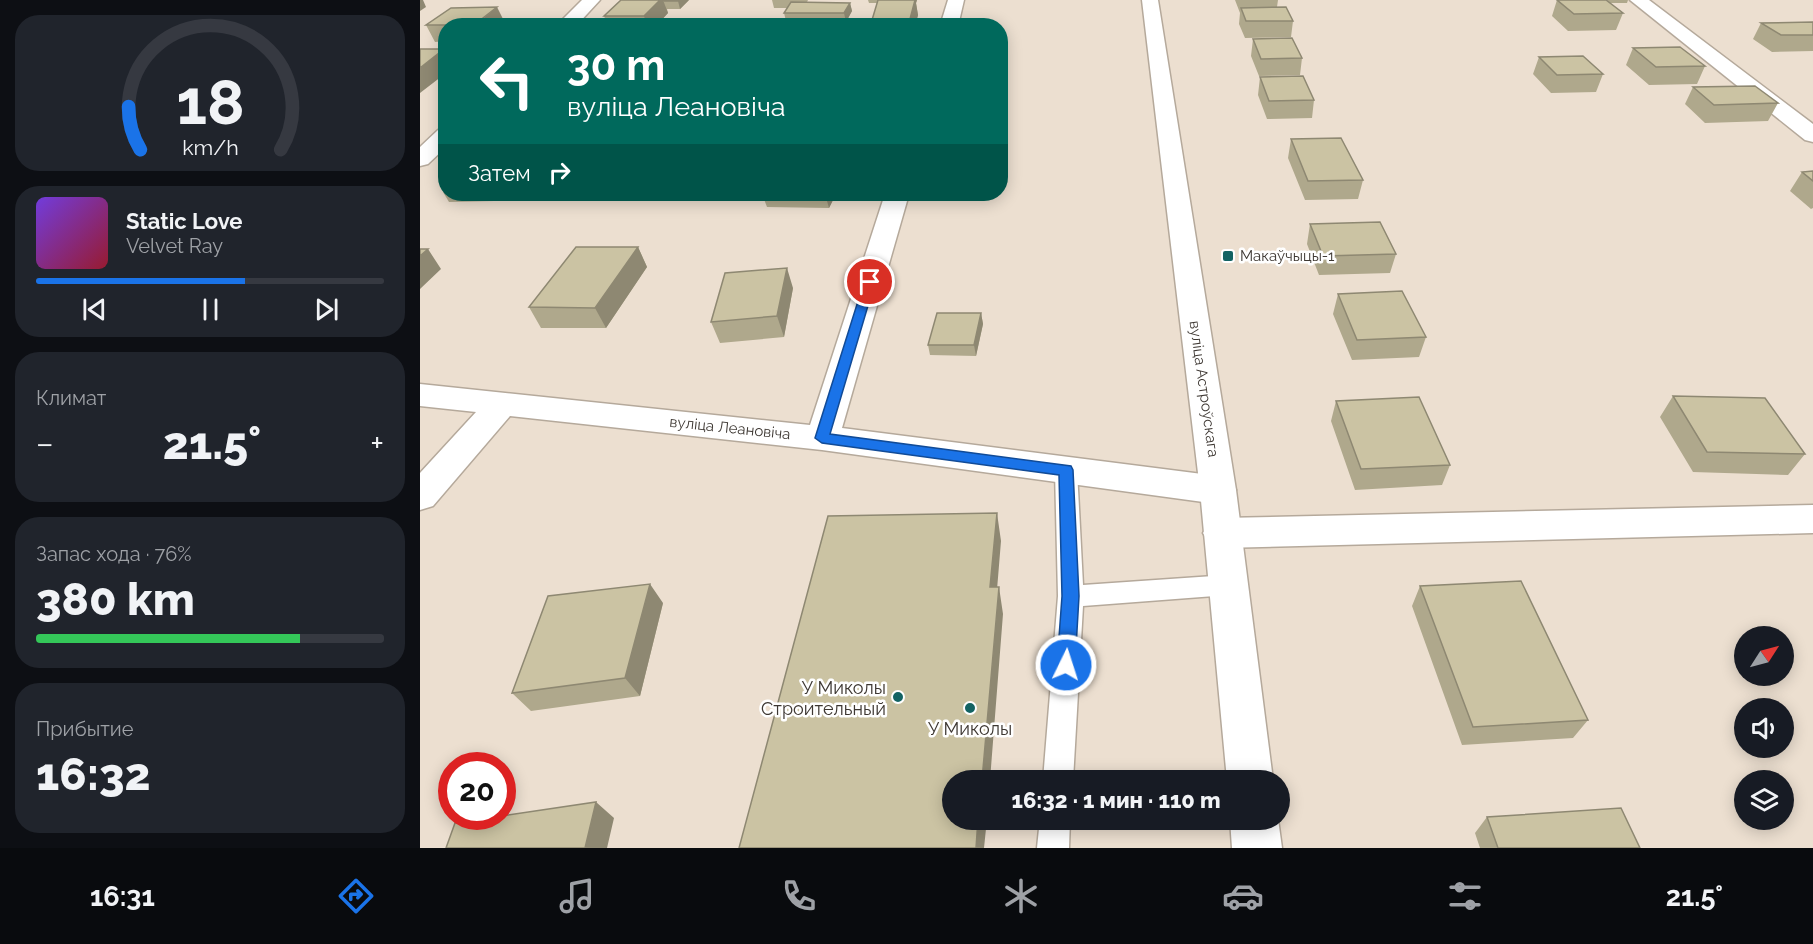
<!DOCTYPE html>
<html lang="ru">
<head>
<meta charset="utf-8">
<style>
  :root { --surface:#171b24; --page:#20242c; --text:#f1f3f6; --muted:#9ea1a6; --line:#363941; --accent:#1a73e8 }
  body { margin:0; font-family:Raleway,sans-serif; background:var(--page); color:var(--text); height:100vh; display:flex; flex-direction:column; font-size:22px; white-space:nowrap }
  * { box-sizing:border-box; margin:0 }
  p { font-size:20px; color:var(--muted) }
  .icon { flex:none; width:33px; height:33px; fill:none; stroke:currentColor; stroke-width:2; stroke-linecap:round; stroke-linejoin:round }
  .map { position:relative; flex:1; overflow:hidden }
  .drawer { display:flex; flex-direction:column; gap:15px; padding:15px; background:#0d0f14; width:420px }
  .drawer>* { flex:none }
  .guide { position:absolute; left:18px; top:18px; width:570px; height:183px; border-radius:24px; box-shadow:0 3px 15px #0003; background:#00695c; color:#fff; overflow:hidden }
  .needle { width:39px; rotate:54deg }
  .fabs { position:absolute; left:1314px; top:626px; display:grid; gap:12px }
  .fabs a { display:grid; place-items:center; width:60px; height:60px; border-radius:50%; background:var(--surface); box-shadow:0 3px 15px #0003; font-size:30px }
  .speed { position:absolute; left:18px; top:752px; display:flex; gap:12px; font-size:30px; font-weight:700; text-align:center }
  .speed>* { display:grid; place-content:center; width:78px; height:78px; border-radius:50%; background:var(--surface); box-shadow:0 3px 15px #0003; line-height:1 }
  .speed .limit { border:9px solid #d22; background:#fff; color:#111 }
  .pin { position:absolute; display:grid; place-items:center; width:51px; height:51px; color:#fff; margin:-26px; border:3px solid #fff; border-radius:50%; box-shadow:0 2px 6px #0007 }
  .me { position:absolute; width:66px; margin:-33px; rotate:4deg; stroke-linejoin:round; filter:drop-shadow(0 0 4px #0008) }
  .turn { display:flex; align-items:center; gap:21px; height:126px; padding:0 30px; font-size:27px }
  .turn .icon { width:78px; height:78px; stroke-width:2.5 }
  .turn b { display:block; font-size:42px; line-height:51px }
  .then { display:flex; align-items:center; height:57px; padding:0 30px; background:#0003; gap:12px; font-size:22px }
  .big { font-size:45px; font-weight:800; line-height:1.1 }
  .drawer .card { flex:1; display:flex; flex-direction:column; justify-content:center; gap:9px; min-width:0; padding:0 21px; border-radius:24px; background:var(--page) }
  .drawer .dial { align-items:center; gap:0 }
  .dial svg { height:156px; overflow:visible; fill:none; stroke:var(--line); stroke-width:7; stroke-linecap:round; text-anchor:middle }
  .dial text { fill:var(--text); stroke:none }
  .song { display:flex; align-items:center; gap:18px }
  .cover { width:72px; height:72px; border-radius:9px; background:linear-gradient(135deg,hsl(260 70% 55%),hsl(350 70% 35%)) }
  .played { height:6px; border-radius:3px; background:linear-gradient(90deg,var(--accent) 60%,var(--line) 60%) }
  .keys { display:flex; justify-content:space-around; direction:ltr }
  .heat { display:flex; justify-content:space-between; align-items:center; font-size:33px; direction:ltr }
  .charge { height:9px; border-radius:4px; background:linear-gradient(90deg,#34c759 76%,var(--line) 0) }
  .trip { position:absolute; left:522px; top:770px; width:348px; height:60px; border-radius:30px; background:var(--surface); box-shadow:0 3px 15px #0003; font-weight:800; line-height:60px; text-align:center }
  .tab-bar { display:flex; height:96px; justify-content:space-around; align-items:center; background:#090b0e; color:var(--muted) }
  .tab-bar .icon { width:42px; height:42px }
  .tab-bar .selected { color:var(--accent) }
  .tab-bar b { font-size:27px; color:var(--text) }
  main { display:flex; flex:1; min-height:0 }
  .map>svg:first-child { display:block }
</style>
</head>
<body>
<main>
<section class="drawer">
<div class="card dial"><svg viewBox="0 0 100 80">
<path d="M14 69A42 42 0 1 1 86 69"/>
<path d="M14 69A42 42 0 0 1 8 47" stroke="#1a73e8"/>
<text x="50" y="56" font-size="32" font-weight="700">18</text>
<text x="50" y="72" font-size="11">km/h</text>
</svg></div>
<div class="card">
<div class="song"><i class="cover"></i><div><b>Static Love</b><p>Velvet Ray</p></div></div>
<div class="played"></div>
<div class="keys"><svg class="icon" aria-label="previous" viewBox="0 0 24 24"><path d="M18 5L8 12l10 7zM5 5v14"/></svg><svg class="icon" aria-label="pause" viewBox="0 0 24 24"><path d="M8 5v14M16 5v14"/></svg><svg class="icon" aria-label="next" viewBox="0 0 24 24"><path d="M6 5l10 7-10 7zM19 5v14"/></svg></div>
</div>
<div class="card"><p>Климат</p>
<div class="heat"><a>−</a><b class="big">21.5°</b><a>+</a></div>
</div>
<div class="card"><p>Запас хода · 76%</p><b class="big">380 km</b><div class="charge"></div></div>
<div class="card"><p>Прибытие</p><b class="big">16:32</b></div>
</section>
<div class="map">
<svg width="1393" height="848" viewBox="0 0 1393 848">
  <rect width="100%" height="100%" fill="#ecdfd0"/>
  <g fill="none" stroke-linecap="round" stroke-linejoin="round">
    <g stroke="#b5a99b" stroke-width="3">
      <path id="lane" d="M646,462L654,464L657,470L663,585L808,575L817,578L820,585L817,592L808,595L663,606L653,780H623L638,596L635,470L638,464Z
        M620,819H650L649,848H617Z"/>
    </g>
    <g stroke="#b5a99b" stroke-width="3">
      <path id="street" d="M162,0H180L156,26H136Z
        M528,0H544L538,26H520Z
        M1210,0H1229L1393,124V142L1385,140Z
        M26,129V147L8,164L0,166V147L18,130Z
        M465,194H489L422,428L798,476L811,480L816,490L811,500L798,504L402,450L90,416L13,506L0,510V473L56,412L0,406V384L390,425Z
        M1393,505V533L802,548L789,543L783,533L789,523L802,518Z"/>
    </g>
    <g stroke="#b5a99b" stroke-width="3">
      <path id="secondary" d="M722,0H738L816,490L853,780H807L780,490Z
        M810,819H858L862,848H812Z"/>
    </g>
    <use href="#lane" fill="#fff" fill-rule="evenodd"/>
    <use href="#street" fill="#fff" fill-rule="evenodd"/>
    <use href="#secondary" fill="#fff" fill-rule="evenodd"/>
  </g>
  <path fill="#afa88c" d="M201,0H269L260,9H247L248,13L236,26H188L184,16Z
    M352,0H388L387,2L430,3L432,11L426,22L366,21L364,13L368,8H354Z
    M448,0H497L496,3L498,15L495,26H453L452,20L457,3H449Z
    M815,0H858L857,7L873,21L871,37L825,38L819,24L820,13Z
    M1137,0H1208L1207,3H1190L1203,13L1196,30L1148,31L1132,16Z
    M1393,22V51L1352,52L1333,39L1341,23Z
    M85,23L82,26H26V41L15,42L6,25Z
    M833,39L882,58L880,75L839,76L831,56Z
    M1213,48L1285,66L1277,84L1229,85L1206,65Z
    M1119,57L1183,74L1176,92L1131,93L1113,74Z
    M840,77L894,100L892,118L847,119L838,95Z
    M1273,87L1358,103L1348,121L1285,123L1265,104Z
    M871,139L943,180L938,199L885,200L868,158Z
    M1393,171V208L1391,209L1370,191L1382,172Z
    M26,190V194H80L74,201L29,202L23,192Z
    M342,194H416L409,208L347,207Z
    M890,224L976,254L970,273L899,275L887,244Z
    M218,247L227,267L186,328H121L109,307Z
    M373,288L364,337L300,343L291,322Z
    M918,294L1006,337L999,357L932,360L913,314Z
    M561,313L563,324L556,356L510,355L508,345Z
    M1253,396L1385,454L1368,475L1273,472L1240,417Z
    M916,401L1030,465L1022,485L935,490L911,421Z
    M1000,586L1168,720L1153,738L1042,745L992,606Z
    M243,603L220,696L111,711L92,693Z
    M1067,817L1220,848H1060L1055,833Z"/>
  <path fill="#8e8872" d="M0,0H3L6,7L0,11Z
    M240,0H243L248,13L236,26H227L224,16Z
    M258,0H269L260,9L258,1Z
    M495,0H497L496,3L498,15L495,26H491L490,19Z
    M430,3L432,11L426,22L424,13Z
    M77,7L85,23L82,26H54Z
    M24,49L26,51V73L0,93V68Z
    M70,194H80L74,201Z
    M405,194H416L409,208Z
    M218,247L227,267L186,328L175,308Z
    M8,249L21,269L0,289V256Z
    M367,268L373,288L364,337L357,316Z
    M561,313L563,324L556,356L554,345Z
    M577,513L581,541L575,614L570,587Z
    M230,584L243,603L220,696L205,678Z
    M579,587L583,614L570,780H562Z
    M176,802L194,818L187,848H165Z
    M558,819H567L564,848H556Z"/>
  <path fill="#cbc3a3" stroke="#8e8872" stroke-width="1.5" d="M201,0H240L224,16H184Z
    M243,0H258V1H244Z
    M458,0H495L490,19L452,20Z
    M1137,0H1186L1203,13L1154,14Z
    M371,2L430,3L424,13H364Z
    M77,7L54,25H6L31,8Z
    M866,7L873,21H826L821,8Z
    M1393,22V35H1361L1341,23Z
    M872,38L882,58L841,59L833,39Z
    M1260,47L1285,66L1236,67L1213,48Z
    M0,49H24L0,68Z
    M1163,56L1183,74L1137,75L1119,57Z
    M883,76L894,100L849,101L840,77Z
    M1335,86L1358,103L1294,105L1273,87Z
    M921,138L943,180L888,181L871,139Z
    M1393,171V181L1382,172Z
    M960,222L976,254L903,256L890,224Z
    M156,247H218L175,308L109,307Z
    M0,249H8L0,256Z
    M367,268L357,316L291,322L305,273Z
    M982,291L1006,337L937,340L918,294Z
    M517,313H561L554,345H508Z
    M1253,396L1345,398L1385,454L1287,452Z
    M999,397L1030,465L941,469L916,401Z
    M577,513L570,587H579L562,780H532V819H558L556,848H319L408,516Z
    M1101,581L1168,720L1053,727L1000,586Z
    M230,584L205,678L92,693L128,596Z
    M176,802L165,848H26L35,823Z
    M1201,808L1220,848H1078L1067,817Z"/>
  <path fill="#1a73e8" stroke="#114b97" stroke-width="1.5" d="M450,279L455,282L410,434L651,466L653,470L659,596L655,665L652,671L646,673L640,671L637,665L642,596L639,475L402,443L395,438L444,282Z"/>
  <g fill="#136363" stroke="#fff" stroke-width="2">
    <rect x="802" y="250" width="12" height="12" rx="3"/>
    <circle cx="478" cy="697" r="6"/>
    <circle cx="550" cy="708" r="6"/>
  </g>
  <g text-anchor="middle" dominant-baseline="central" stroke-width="5" stroke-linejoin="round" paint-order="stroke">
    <g font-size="15" fill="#3d3732" stroke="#fff" text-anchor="start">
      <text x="820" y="256">Макаўчыцы-1</text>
    </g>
    <g font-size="15" fill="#3d3732" stroke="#fff">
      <text transform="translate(784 389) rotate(82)">вуліца Астроўскага</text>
      <text transform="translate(310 428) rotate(6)">вуліца Леановіча</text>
    </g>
    <g font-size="18" fill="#3d3732" stroke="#fff" text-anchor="end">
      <text x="466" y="687">У Миколы<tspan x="466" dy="21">Строительный</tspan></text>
      <text x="550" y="728" text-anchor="middle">У Миколы</text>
    </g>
  </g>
</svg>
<div class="fabs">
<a><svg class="needle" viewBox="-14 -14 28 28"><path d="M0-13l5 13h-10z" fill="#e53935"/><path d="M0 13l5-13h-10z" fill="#9ea1a6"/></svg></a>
<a><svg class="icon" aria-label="sound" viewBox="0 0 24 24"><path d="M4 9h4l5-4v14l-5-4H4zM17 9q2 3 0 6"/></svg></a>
<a><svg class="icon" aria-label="layers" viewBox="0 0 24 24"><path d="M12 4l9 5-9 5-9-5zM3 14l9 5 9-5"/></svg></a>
</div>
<div class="speed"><div class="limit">20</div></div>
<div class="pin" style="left:450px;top:282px;background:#d93025"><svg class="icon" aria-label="arrive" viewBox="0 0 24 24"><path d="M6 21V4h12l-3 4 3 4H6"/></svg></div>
<svg class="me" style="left:646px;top:665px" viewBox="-20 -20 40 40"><circle r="17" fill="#1a73e8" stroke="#fff" stroke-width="3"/><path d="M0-11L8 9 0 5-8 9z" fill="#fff"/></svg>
<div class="trip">16:32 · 1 мин · 110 m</div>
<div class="guide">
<div class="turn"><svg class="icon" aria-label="left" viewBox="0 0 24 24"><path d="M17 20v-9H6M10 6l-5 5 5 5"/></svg><div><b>30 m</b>вуліца Леановіча</div></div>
<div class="then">Затем<svg class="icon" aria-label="right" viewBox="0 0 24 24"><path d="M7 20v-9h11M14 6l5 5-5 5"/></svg></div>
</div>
</div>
</main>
<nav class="tab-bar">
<b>16:31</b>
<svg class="icon selected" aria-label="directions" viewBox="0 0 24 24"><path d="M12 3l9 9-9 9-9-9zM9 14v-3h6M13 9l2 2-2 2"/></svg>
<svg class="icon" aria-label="music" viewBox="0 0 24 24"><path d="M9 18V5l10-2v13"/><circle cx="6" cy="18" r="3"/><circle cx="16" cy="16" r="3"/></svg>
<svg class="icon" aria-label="phone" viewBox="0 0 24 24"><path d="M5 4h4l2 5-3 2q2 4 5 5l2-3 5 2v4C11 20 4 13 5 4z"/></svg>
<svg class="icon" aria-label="climate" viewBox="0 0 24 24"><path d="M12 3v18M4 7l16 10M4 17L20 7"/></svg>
<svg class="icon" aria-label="car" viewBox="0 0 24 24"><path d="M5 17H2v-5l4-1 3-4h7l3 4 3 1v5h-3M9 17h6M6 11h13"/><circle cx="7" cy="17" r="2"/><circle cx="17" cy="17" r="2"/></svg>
<svg class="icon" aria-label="filters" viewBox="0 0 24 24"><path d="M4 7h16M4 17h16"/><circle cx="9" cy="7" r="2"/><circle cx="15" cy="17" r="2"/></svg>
<b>21.5°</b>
</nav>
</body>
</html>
